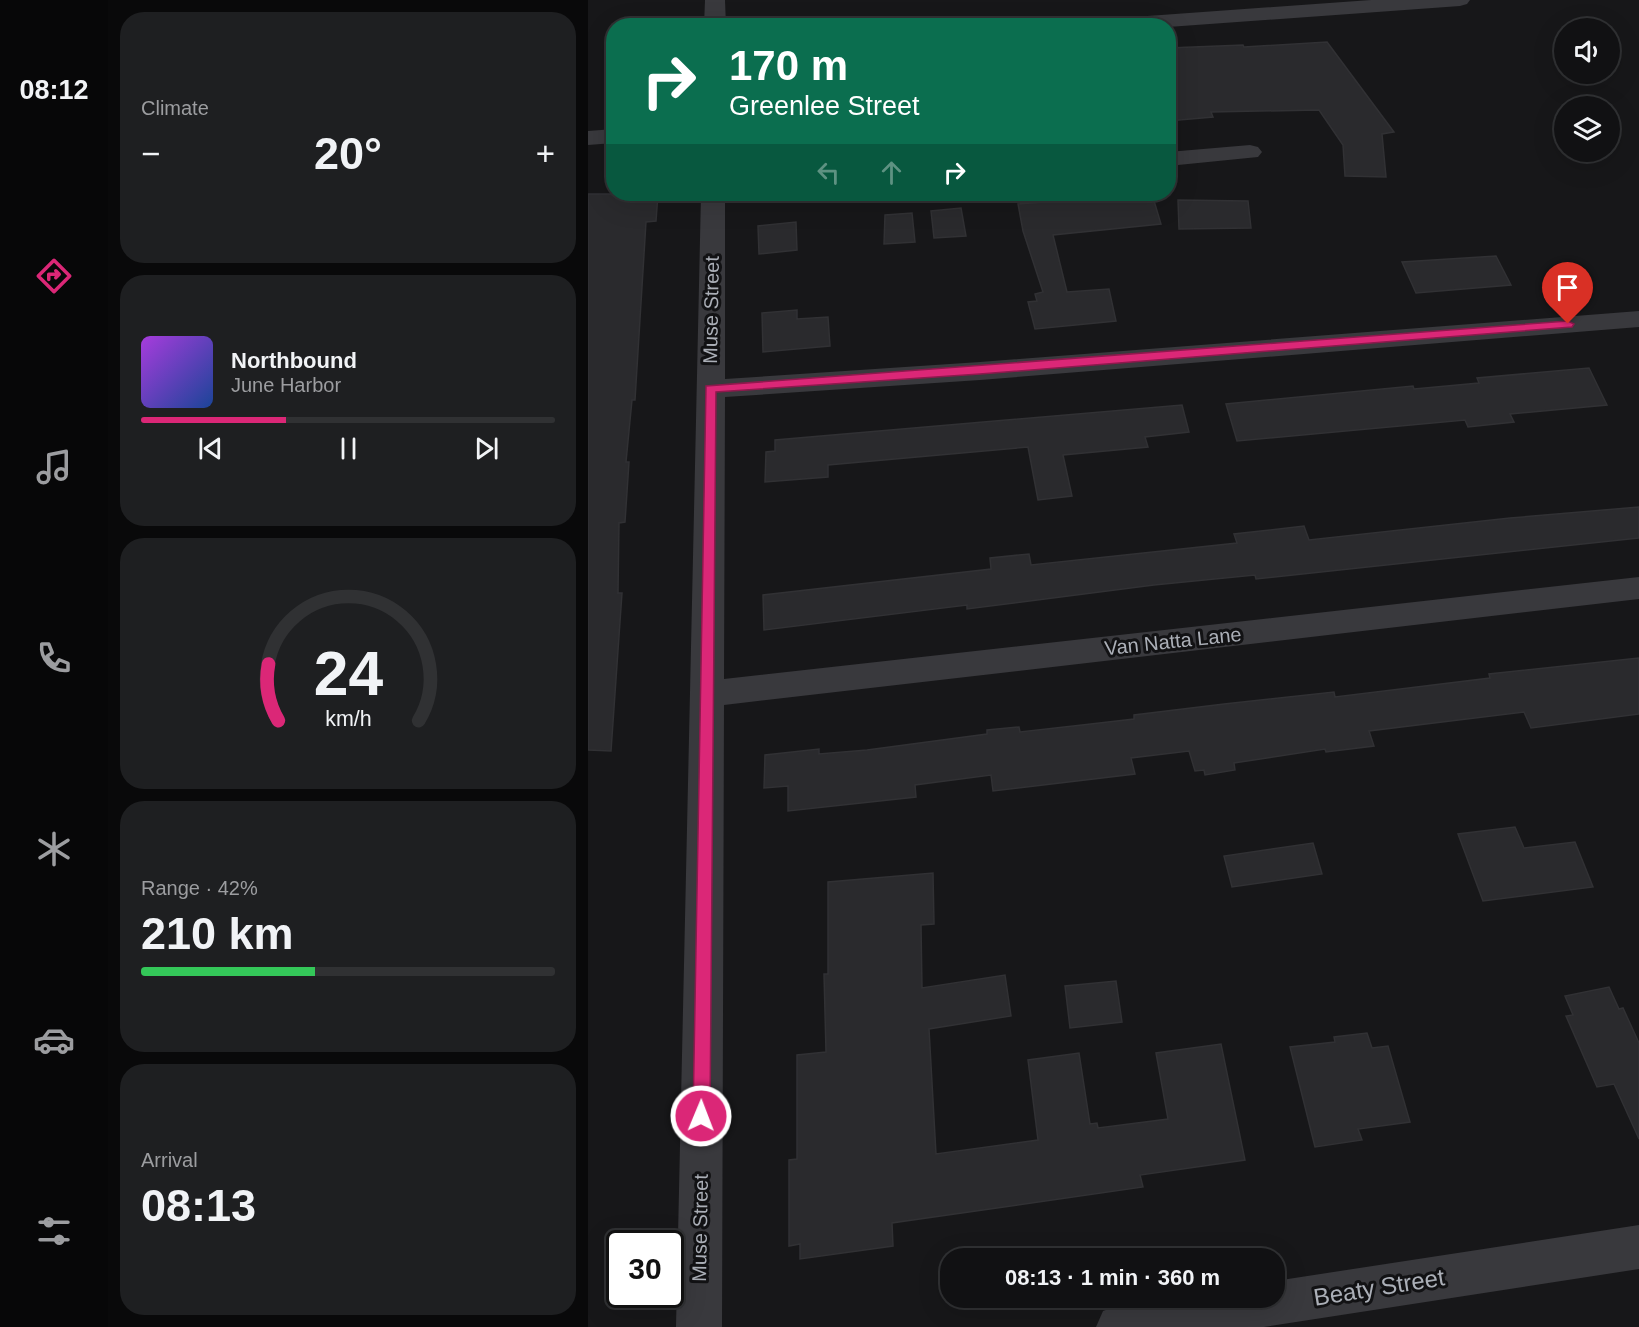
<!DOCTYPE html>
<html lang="en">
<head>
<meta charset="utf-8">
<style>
  :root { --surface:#111113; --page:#1e1f21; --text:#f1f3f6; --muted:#9c9da0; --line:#303133; --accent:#db2777 }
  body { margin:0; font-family:Helvetica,sans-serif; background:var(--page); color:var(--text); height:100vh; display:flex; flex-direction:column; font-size:22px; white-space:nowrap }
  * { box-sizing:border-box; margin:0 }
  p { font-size:20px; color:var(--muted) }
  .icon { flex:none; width:33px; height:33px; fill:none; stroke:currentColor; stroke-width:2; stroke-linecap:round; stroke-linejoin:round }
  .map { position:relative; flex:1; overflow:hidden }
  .details { display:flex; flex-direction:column; gap:12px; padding:12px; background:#09090a; width:480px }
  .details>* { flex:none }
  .banner { position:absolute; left:18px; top:18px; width:570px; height:183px; border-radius:24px; box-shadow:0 6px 24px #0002,0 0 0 2px var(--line); background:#0b6e4f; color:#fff; overflow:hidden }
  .buttons { position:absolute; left:966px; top:18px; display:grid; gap:12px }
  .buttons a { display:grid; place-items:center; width:66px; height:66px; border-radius:50%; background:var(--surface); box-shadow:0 6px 24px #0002,0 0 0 2px var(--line); font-size:30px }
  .speed { position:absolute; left:18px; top:1230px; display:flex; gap:12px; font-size:30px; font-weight:700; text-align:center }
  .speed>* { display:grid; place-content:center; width:78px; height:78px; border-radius:50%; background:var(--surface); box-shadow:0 6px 24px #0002,0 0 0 2px var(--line); line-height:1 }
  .speed .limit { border:3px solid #111; border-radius:9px; background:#fff; color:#111 }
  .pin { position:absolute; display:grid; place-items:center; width:51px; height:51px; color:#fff; margin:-62px -26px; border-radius:50% 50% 50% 0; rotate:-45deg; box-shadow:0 0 6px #0007 }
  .pin .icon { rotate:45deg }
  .me { position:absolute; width:66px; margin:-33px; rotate:1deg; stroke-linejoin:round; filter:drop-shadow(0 0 4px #0008) }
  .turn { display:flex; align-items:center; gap:21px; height:126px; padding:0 24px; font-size:27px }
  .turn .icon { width:78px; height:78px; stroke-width:2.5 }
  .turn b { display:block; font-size:42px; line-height:51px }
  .lanes { display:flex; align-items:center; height:57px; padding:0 24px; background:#0003; justify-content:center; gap:30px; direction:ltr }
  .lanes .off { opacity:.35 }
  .big { font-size:45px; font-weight:600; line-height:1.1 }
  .details .card { flex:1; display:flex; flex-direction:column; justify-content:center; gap:9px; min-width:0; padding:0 21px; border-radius:24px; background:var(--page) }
  .details .dial { align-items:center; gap:0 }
  .dial svg { height:156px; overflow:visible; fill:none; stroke:var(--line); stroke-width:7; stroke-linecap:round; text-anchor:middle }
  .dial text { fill:var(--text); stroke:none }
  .song { display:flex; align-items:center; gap:18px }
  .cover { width:72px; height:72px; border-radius:9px; background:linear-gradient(135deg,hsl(280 70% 55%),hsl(220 70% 35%)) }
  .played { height:6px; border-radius:3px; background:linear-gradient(90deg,var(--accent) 35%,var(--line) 35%) }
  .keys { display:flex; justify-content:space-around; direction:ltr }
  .heat { display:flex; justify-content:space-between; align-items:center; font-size:33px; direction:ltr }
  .charge { height:9px; border-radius:4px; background:linear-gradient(90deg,#34c759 42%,var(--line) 0) }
  .trip { position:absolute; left:352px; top:1248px; width:345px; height:60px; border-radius:24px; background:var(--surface); box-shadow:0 6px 24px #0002,0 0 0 2px var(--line); font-weight:600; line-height:60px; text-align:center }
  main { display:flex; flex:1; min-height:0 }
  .dock { display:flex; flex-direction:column; width:108px; justify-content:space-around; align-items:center; background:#070708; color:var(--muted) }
  .dock .icon { width:42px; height:42px }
  .dock .current { color:var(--accent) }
  .dock b { font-size:27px; color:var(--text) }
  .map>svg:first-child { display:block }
</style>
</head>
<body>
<main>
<nav class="dock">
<b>08:12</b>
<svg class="icon current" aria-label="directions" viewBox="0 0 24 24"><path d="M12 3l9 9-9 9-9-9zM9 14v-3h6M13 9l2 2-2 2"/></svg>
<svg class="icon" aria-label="music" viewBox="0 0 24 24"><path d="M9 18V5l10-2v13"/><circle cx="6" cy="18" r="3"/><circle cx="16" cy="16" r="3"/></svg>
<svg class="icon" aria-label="phone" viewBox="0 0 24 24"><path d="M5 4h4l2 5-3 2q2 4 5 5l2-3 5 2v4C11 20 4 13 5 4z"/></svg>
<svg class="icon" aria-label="climate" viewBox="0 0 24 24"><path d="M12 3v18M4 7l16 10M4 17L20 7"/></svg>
<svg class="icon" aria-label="car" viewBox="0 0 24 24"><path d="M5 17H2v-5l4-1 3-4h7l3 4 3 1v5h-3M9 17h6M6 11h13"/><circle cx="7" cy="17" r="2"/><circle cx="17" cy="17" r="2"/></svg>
<svg class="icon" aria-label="filters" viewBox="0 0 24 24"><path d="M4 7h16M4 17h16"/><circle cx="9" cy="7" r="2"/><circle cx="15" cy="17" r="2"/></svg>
</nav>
<section class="details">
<div class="card"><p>Climate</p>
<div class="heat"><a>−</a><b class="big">20°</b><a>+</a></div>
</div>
<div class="card">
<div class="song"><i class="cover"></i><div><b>Northbound</b><p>June Harbor</p></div></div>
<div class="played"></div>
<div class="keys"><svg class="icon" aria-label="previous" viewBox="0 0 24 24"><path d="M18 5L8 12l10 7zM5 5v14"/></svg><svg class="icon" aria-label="pause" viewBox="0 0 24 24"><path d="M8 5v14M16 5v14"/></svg><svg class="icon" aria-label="next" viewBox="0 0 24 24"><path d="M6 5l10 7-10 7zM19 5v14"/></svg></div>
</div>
<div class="card dial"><svg viewBox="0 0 100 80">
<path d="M14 69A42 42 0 1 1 86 69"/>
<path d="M14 69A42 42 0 0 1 9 40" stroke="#db2777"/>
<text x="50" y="56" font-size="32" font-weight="700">24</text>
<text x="50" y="72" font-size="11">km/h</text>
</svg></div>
<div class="card"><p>Range · 42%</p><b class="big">210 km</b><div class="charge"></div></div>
<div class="card"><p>Arrival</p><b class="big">08:13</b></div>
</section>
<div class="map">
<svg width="1051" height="1327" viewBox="0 0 1051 1327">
  <rect width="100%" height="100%" fill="#171719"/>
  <path fill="#2a2a2d" stroke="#313134" stroke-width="1.5" d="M739,42L806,132L794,134L798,177L757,176L755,145L731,110L623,112L625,117L580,121V48L655,45L656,47Z
    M0,194H70L68,221L58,222L47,400H44L38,462H41L37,522L31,523L30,593H34L23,751L0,750Z
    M564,194L573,224L465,235L479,292L521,289L528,321L447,329L440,302L449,301L447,294L455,292L435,231L430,204Z
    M590,200L660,201L663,228L591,229Z
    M373,208L378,236L346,238L343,211Z
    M324,213L327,242L296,244L297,215Z
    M208,222L209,250L171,254L170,226Z
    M908,256L923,285L828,293L814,262Z
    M209,310V319L240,317L242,346L175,352L174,313Z
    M1001,368L1019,405L922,414L926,422L880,427L877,420L649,441L638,404L825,386L826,389L891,383L889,378Z
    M594,405L601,432L557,437L560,447L475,455L484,496L450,500L440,447L240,465V477L177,482L178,452L187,451V440Z
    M1051,507V538L668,579L667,575L566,585L379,609V605L176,630L175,595L403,569L402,558L441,554L443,565L649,543L646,534L716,526L721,540L922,518Z
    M1051,658V714L943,728L936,712L781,731L786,746L738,752L737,749L646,763L647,770L617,775L616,770L607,771L601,751L543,758L547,774L405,791L403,775L327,785L328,797L200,811V786L176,788L177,755L231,749V754L279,750L399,734V730L431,727L432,732L494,725L546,719V715L636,704L746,692L747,697L902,678L901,674Z
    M927,827L936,848L987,842L1005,887L895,901L870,834Z
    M725,843L734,874L644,887L636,856Z
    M345,873L346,924L333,925L334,988L417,975L423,1016L341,1029L348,1154L450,1140L440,1060L491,1053L502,1124L509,1123L510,1128L580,1119L568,1053L633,1044L657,1160L552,1175L555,1187L304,1223L305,1246L212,1259V1244L201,1246V1160L209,1159V1055L238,1052L236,974H240V882Z
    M528,981L534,1022L482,1028L477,986Z
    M1021,987L1031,1009L1035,1008L1051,1043V1139L1026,1084L1009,1087L978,1016L985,1015L977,996Z
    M779,1033L784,1048L800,1046L822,1122L770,1129L774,1140L727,1147L702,1047L747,1042L746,1037Z"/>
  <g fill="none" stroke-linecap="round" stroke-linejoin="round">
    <path fill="#39393d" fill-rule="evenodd" d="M117,0H137L138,26H116Z
      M783,0H882L879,4L872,6L580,27L494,26L496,21L504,20Z
      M26,129V143L0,145V131Z
      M662,145L670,147L674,152L670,157L580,166V152Z
      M113,194H165L162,199L137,202V379L392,362L1051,311V327L392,380L137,397L136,679L1051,577V599L136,705L134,1327H88Z
      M1051,1225V1269L676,1327H508L515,1311C568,1289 631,1298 687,1298V1281Z"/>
  </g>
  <path fill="#db2777" stroke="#8e194d" stroke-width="1.5" d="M980,321L986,324L984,327L392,374L128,392L122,1116L119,1122L113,1124L107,1122L105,1116L118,386Z"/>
  <g text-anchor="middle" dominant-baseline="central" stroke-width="6" stroke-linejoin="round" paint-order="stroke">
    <g font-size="20" fill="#abafb7" stroke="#121214">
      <text transform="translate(123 310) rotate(-89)">Muse Street</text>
      <text transform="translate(585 641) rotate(-6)">Van Natta Lane</text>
      <text transform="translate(112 1228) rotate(-89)">Muse Street</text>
    </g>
    <g font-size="24" fill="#abafb7" stroke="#121214">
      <text transform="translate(791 1287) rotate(-9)">Beaty Street</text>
    </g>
  </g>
</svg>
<div class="buttons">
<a><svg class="icon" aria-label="sound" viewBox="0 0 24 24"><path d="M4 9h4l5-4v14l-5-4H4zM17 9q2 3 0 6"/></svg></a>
<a><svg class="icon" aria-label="layers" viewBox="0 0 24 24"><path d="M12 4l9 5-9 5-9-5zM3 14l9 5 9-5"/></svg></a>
</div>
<div class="speed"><div class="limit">30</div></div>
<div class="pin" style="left:980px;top:324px;background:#d93025"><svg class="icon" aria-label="arrive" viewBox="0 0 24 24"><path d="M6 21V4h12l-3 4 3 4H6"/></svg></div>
<svg class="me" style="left:113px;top:1116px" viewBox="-20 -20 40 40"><circle r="17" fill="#db2777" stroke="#fff" stroke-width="3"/><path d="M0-11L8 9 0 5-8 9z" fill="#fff"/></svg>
<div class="trip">08:13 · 1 min · 360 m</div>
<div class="banner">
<div class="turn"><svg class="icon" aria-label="right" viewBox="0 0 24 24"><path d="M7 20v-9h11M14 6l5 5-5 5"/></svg><div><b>170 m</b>Greenlee Street</div></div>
<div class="lanes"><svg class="icon off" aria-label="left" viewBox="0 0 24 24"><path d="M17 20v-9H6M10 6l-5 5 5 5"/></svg><svg class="icon off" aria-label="ahead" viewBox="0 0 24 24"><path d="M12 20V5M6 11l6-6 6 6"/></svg><svg class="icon" aria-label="right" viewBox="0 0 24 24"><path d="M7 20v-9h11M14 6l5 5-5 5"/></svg></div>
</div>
</div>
</main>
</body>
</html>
